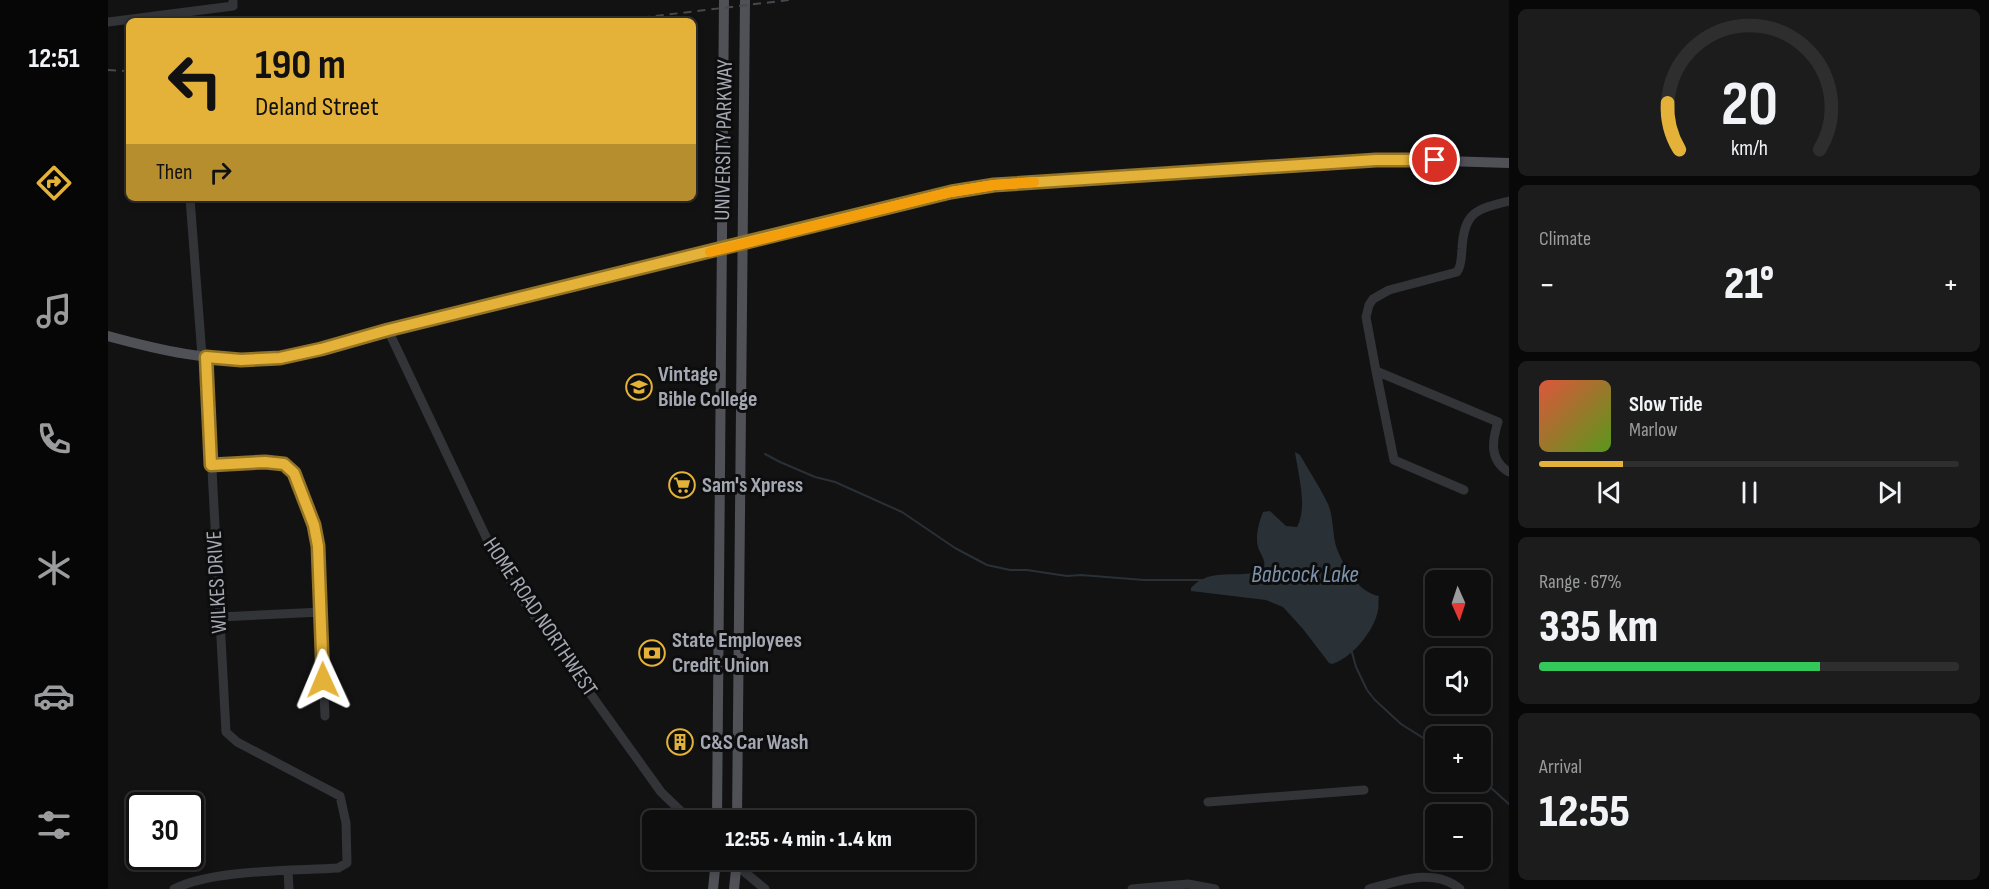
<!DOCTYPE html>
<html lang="en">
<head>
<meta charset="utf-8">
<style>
  :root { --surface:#0e0e0e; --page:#1c1c1c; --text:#f1f3f6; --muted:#9b9c9e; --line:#2e2e2e; --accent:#e4b239 }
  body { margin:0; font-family:"Sofia Sans Condensed",sans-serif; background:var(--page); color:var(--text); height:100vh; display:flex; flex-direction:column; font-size:22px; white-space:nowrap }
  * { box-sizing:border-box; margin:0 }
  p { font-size:20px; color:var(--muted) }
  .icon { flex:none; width:33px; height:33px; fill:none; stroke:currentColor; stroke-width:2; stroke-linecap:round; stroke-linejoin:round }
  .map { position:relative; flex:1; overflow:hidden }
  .sheet { display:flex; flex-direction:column; gap:9px; padding:9px; background:#080808; width:480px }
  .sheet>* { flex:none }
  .banner { position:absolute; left:18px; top:18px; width:570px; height:183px; border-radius:9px; box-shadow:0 3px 9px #0003,0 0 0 2px var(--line); background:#e4b239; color:#111; overflow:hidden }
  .needle { width:39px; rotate:177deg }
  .fabs { position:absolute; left:1317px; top:570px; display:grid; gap:12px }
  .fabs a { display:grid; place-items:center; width:66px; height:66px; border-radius:9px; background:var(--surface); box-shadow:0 3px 9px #0003,0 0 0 2px var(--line); font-size:30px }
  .speed { position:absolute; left:18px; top:792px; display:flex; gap:12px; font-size:30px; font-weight:700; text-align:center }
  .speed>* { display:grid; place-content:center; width:78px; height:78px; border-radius:50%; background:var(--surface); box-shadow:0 3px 9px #0003,0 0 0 2px var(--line); line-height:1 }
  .speed .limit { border:3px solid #111; border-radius:9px; background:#fff; color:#111 }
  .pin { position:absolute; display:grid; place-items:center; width:51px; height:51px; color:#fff; margin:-26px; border:3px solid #fff; border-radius:50%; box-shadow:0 2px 6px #0007 }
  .me { position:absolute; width:66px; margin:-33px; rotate:359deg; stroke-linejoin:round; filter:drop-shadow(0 0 4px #0008) }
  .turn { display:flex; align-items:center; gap:21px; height:126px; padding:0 30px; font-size:27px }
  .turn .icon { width:78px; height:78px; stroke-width:2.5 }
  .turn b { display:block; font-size:42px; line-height:51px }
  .then { display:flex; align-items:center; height:57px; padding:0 30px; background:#0003; gap:12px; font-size:22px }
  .big { font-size:45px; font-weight:800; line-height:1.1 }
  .sheet .card { flex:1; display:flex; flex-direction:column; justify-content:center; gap:9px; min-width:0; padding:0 21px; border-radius:9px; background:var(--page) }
  .sheet .dial { align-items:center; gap:0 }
  .dial svg { height:156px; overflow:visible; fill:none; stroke:var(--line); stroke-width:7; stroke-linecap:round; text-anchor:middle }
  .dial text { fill:var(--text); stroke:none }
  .song { display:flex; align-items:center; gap:18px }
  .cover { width:72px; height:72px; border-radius:9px; background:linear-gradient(135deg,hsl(10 70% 55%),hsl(90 70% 35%)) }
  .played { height:6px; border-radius:3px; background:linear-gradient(90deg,var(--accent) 20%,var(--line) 20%) }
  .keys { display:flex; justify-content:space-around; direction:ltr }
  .heat { display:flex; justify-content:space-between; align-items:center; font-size:33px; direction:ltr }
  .charge { height:9px; border-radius:4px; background:linear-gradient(90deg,#34c759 67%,var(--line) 0) }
  .trip { position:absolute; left:534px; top:810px; width:333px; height:60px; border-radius:9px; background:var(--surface); box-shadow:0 3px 9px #0003,0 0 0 2px var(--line); font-weight:800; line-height:60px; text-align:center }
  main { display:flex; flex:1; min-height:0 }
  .tab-bar { display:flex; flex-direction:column; width:108px; justify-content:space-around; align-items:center; background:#060606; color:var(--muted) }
  .tab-bar .icon { width:42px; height:42px }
  .tab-bar .selected { color:var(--accent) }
  .tab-bar b { font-size:27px; color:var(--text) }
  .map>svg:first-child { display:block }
</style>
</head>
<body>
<main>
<nav class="tab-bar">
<b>12:51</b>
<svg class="icon selected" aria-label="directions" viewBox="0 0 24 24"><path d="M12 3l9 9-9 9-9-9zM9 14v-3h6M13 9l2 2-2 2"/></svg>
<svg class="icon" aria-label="music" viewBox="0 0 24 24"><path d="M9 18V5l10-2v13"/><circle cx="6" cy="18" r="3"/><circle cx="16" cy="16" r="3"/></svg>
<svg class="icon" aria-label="phone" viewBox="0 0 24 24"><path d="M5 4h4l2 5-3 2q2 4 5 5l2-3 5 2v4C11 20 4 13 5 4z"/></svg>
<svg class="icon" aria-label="climate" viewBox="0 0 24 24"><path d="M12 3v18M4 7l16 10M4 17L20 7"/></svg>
<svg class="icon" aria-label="car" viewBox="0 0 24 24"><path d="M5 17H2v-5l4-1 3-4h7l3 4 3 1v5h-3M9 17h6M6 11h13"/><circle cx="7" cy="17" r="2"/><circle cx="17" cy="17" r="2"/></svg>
<svg class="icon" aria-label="filters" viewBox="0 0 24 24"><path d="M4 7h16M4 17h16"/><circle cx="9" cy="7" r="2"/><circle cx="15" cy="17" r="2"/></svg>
</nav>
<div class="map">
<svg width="1401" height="889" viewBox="0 0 1401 889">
  <rect width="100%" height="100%" fill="#121213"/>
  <path fill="#293036" d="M1187,452L1192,455C1201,471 1212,487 1220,504C1226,518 1224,535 1229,549C1236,567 1251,593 1271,596C1270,600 1271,606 1270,610C1267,630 1243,659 1224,664L1221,663L1195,629L1175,607L1158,600L1083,591V588C1103,566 1129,580 1155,570C1159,560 1153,556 1150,547C1147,535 1151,523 1155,512L1162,511L1178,526L1189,527C1200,507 1190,474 1187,452Z"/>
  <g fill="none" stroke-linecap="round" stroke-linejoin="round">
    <path stroke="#293036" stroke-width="2" d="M657,454L672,462L707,477L727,482L794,512L847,548L879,565L902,570H919L959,576L973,575L1036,580H1093
      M1243,649L1248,667L1259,690L1267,700L1293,724L1328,746
      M1372,778L1401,804"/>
    <path stroke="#333438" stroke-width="9" d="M0,22L125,6V0
      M82,198L94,356
      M1401,201C1368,209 1356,212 1354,249C1353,257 1354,265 1349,272L1281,290L1265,299L1261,305L1258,317L1268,371L1390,422C1384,441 1381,460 1401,472
      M280,330L387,556L410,593L553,792L582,820
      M1268,371L1286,460L1356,490
      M103,465C119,464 165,458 177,465C193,474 207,528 210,546L217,716
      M111,617L214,612
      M1100,802L1256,790
      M622,860L657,889
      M180,871L181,889
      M66,889C105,869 185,871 230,868L239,863L238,823L232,796L129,742L118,732L98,357
      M1024,889L1080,884L1107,889
      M1261,889C1291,881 1326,867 1352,889"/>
    <path stroke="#4f5157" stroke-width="10" d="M672,235L843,192L886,185L1268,161L1306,160L1401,163
      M0,336C51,350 104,362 157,359C202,357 246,338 290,328C386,304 482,281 578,258
      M609,820L616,0
      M629,820L637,0
      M605,889L608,860
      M626,889L629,860"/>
    <path stroke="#46484d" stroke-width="2" stroke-dasharray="8 6" stroke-linecap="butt" d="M506,21L681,0
      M0,70L21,71"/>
    <path stroke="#4f5157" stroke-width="10" d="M578,258L672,235"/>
  </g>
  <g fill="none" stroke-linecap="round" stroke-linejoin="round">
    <g stroke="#947425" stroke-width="15">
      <path id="route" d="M215,680L210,546L206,525L186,473L176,464L157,462L103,465L98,357L133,360L172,358L213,349L280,330L843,192L886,185L1268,160H1327"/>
    </g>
    <use href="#route" stroke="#e4b239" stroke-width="10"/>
    <path stroke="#f59e0b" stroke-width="10" d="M602,252L843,192L886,185L926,182"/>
  </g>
  <defs>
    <g id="university-ring" transform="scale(1.35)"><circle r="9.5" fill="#0d0d0e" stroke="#e4b239" stroke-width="1.5"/><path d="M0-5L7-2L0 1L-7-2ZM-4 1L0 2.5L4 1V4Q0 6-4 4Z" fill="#e4b239"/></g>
    <g id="supermarket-ring" transform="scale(1.35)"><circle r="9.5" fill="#0d0d0e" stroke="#e4b239" stroke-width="1.5"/><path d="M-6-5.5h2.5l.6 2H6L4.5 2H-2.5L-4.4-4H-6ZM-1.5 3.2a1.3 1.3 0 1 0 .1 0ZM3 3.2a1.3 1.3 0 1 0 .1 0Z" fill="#e4b239"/></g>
    <g id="bank-ring" transform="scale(1.35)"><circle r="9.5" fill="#0d0d0e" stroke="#e4b239" stroke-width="1.5"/><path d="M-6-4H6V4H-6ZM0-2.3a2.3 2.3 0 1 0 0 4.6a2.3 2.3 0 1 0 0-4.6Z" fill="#e4b239"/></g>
    <g id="building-ring" transform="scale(1.35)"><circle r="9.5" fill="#0d0d0e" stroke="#e4b239" stroke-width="1.5"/><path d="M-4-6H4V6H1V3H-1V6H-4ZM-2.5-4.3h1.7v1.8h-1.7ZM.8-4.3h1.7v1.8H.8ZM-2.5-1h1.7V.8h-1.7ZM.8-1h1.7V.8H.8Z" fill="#e4b239"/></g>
  </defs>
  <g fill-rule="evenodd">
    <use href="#university-ring" x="531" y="387"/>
    <use href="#supermarket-ring" x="574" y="485"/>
    <use href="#bank-ring" x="544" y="653"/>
    <use href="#building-ring" x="572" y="742"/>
  </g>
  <g text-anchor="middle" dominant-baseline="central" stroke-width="6" stroke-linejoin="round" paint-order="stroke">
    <g font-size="22" fill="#a4a8b3" stroke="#0d0d0e">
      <text transform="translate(616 140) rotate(-89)">UNIVERSITY PARKWAY</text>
      <text transform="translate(109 582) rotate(-93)">WILKES DRIVE</text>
      <text transform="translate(432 617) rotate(56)">HOME ROAD NORTHWEST</text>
    </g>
    <g font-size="22" font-weight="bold" fill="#a4a8b3" stroke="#0d0d0e" text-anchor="start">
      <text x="550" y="374">Vintage<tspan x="550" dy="25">Bible College</tspan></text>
      <text x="594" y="485">Sam's Xpress</text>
      <text x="564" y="640">State Employees<tspan x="564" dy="25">Credit Union</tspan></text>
      <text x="592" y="742">C&amp;S Car Wash</text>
    </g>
    <g font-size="24" font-style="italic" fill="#7d94ac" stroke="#0d0d0e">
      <text x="1197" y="574">Babcock Lake</text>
    </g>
  </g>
</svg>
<div class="fabs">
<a><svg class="needle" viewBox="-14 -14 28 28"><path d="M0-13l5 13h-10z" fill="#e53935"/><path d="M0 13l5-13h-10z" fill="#9b9c9e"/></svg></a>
<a><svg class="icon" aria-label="sound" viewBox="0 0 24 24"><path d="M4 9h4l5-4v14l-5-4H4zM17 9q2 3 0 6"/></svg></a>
<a>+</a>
<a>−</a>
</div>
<div class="speed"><div class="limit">30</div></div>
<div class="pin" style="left:1327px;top:160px;background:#d93025"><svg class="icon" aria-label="arrive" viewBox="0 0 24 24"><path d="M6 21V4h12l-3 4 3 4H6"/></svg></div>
<svg class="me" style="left:215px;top:680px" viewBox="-20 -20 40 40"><path d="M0-17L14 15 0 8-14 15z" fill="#e4b239" stroke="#fff" stroke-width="4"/></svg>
<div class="trip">12:55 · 4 min · 1.4 km</div>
<div class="banner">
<div class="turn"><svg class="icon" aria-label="left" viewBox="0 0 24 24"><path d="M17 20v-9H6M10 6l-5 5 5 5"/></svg><div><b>190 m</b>Deland Street</div></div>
<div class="then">Then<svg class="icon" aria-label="right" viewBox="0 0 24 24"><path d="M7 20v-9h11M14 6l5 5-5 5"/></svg></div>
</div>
</div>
<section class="sheet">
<div class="card dial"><svg viewBox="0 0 100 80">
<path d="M14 69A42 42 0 1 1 86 69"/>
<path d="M14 69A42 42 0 0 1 8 45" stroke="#e4b239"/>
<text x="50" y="56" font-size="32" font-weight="700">20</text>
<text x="50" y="72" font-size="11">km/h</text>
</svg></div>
<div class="card"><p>Climate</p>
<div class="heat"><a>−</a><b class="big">21°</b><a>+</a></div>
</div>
<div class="card">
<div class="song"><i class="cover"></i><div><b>Slow Tide</b><p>Marlow</p></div></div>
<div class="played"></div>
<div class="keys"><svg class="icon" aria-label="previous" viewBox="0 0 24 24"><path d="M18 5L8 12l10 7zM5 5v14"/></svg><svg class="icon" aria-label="pause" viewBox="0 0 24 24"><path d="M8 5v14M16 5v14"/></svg><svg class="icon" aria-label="next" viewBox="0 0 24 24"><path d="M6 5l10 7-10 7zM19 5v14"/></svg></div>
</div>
<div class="card"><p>Range · 67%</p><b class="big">335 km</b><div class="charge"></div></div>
<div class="card"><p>Arrival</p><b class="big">12:55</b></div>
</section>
</main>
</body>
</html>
